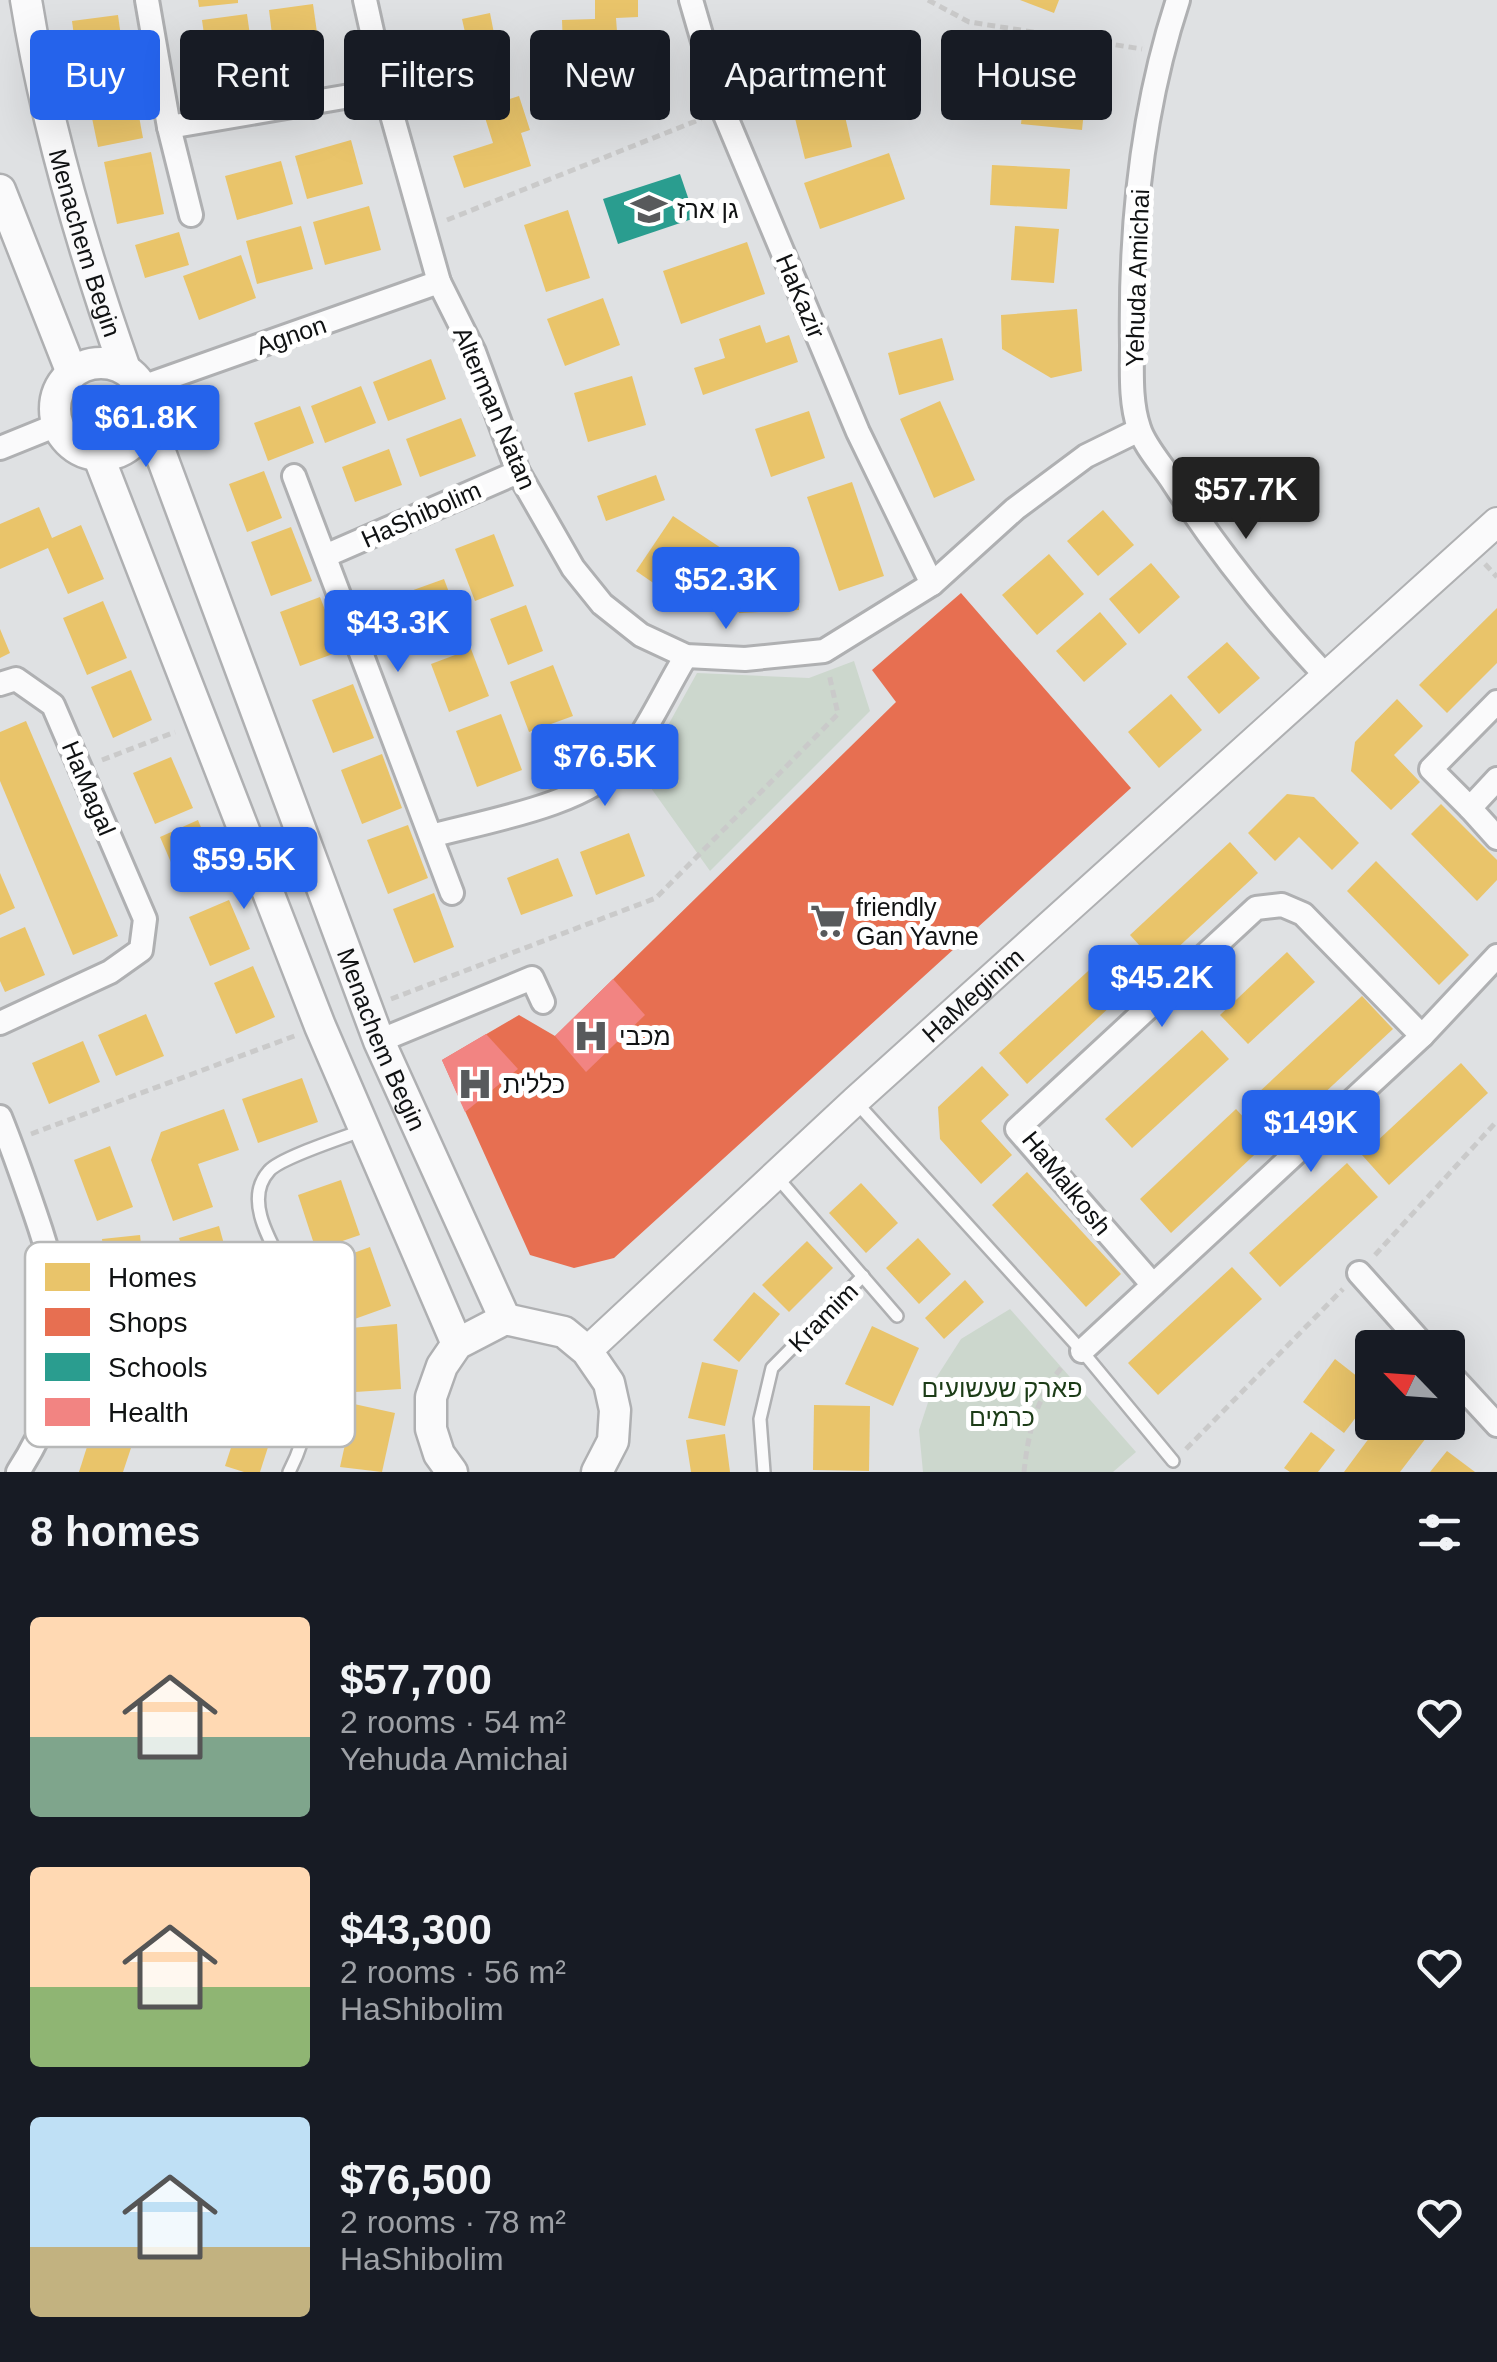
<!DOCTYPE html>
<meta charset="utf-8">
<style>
:root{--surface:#171b24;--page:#20242c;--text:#f1f3f6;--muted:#9ea1a6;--accent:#2563eb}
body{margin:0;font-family:Helvetica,"Noto Sans Hebrew",sans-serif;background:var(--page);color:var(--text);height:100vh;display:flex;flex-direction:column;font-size:38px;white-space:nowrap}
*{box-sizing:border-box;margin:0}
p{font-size:32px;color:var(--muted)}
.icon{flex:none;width:55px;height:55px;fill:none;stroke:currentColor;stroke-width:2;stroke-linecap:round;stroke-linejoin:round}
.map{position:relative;height:1472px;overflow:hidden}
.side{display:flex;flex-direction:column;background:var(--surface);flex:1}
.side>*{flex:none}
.top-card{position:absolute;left:30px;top:30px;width:1438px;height:90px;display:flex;gap:20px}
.needle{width:65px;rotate:295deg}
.tools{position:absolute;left:1355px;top:1330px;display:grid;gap:20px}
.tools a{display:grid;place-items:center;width:110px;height:110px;border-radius:10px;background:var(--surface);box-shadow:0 10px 40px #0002;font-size:50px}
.price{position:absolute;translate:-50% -85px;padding:0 22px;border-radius:10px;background:var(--accent);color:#fff;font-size:32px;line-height:65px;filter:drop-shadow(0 2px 5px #0008)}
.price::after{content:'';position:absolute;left:50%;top:60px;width:30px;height:22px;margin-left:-15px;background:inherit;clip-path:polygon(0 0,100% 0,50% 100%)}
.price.current{background:#222;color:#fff}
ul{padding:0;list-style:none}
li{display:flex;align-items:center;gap:30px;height:250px;padding:0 30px}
li span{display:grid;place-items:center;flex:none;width:280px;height:200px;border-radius:10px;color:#555}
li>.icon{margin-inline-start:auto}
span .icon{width:120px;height:120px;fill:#fffc;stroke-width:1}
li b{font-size:42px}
h2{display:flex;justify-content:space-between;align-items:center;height:120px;padding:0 30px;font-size:42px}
.tag{padding:0 35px;border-radius:10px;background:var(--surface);box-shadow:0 10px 40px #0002;font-size:35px;line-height:90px}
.tag.current{background:var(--accent);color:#fff}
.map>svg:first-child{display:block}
.green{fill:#ccd7cd}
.homes{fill:#e9c46a}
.shops{fill:#e76f51}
.schools{fill:#2a9d8f}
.health{fill:#f28482}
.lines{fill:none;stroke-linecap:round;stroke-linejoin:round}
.service-casing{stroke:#afb0b2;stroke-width:16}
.minor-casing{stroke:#afb0b2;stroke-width:28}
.tertiary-casing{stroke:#afb0b2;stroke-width:32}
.secondary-casing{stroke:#afb0b2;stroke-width:35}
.path{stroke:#cacaca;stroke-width:5;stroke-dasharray:8 5;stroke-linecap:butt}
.service{stroke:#fafafb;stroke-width:11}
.minor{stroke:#fafafb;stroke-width:22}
.tertiary{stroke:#fafafb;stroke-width:28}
.secondary{stroke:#fafafb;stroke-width:30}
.labels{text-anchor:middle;stroke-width:10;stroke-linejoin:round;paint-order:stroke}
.poi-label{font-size:25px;fill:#101213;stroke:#fff;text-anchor:start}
.street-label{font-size:25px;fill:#101213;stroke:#fff}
.park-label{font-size:25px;fill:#1c3c17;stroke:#fff}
.key{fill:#fff;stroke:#b7b8b8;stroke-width:2.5}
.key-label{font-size:28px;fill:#101213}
</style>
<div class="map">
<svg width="1497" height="1472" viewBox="0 0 1497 1472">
<rect width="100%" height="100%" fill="#dfe1e3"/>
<g class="green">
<polygon points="854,661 870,711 710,871 641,774 697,673 809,678"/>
<polygon points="1010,1309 1136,1452 1113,1472 923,1472 919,1430 936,1378 961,1339"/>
</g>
<g class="homes">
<polygon points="198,0 238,0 238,3 199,7"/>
<polygon points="595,0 638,0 638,17 616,18 618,45 563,47 562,20 595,19"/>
<polygon points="1020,0 1059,0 1054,13"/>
<polygon points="313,4 321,61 276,67 269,10"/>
<polygon points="490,13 503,79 434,93 427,59 469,50 462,19"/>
<polygon points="247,14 255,71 210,77 202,20"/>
<polygon points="118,15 125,66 79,73 72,21"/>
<polygon points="659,65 670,101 610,119 599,83"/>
<polygon points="133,84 143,138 98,147 87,94"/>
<polygon points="1025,86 1086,92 1082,130 1021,124"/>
<polygon points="839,90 852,147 805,159 791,102"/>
<polygon points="519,96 530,130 521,133 531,166 464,188 453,156 493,143 482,108"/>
<polygon points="351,140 363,184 307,199 295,156"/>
<polygon points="151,152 164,214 117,224 104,162"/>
<polygon points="889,153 905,199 820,229 804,183"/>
<polygon points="281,161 293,204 237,220 225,176"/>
<polygon points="992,165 1070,169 1067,209 990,205"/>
<polygon points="369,206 381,250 325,265 313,222"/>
<polygon points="568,210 590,278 546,292 524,225"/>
<polygon points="301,226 313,269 257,284 246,241"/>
<polygon points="1015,226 1059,229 1054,283 1011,280"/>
<polygon points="179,232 189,265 145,278 135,245"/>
<polygon points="747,242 765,294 681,324 663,271"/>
<polygon points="241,255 256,298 199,320 183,276"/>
<polygon points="603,298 620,345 565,366 547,319"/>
<polygon points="1077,309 1082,371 1051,378 1002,349 1001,315"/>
<polygon points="760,325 766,343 789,335 798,362 703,395 694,368 725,358 719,339"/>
<polygon points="942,338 954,380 899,395 888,353"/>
<polygon points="431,359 446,399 388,421 373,382"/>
<polygon points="632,376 646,425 588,442 574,393"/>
<polygon points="361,386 376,423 325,443 311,406"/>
<polygon points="940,401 975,480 934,498 900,419"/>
<polygon points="300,406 314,443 268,461 254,423"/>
<polygon points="809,411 825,458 771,477 755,429"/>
<polygon points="461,418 476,456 420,477 406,439"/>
<polygon points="389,449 402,485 355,502 342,467"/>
<polygon points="264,471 282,518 247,532 229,484"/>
<polygon points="656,475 665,500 606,521 597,496"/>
<polygon points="852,482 884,576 839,591 807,497"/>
<polygon points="39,507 52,538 81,525 104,579 68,594 48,548 0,569 0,524"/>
<polygon points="1103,510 1134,545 1098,576 1067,541"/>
<polygon points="673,516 721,548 684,604 636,571"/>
<polygon points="291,527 312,581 271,596 251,542"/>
<polygon points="494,534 514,586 475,601 455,549"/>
<polygon points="1049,554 1084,594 1037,635 1002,595"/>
<polygon points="798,559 799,610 739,613 737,561"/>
<polygon points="1151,563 1180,597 1139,634 1109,599"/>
<polygon points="444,579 463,630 424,645 405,593"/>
<polygon points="320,597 341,651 300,666 280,612"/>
<polygon points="103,601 127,658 87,675 63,618"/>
<polygon points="526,605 543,651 508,665 490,619"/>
<polygon points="1497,608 1497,663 1447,713 1419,685"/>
<polygon points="1100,612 1127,644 1084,682 1056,651"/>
<polygon points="0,629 10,653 0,658"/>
<polygon points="1227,642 1260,678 1219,714 1187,677"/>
<polygon points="471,649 489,696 449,712 431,664"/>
<polygon points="553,665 573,716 529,732 510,682"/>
<polygon points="131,670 152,720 113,738 91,687"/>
<polygon points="353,684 374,738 333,753 312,700"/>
<polygon points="1171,694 1202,730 1159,768 1128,732"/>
<polygon points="1397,699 1423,726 1394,755 1420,782 1391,810 1351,771 1355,742"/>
<polygon points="501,714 522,770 477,787 456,731"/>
<polygon points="26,721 118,936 73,955 0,781 0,732"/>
<polygon points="583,727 594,757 547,775 535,745"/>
<polygon points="382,754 402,808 362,824 341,770"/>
<polygon points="171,757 193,808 155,824 133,773"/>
<polygon points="1287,794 1314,797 1359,843 1332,870 1299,837 1275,861 1248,833"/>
<polygon points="1441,804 1497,860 1497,880 1477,901 1411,834"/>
<polygon points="198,820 219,872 182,888 160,837"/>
<polygon points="408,825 428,878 388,894 367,840"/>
<polygon points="629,833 645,876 596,895 580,852"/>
<polygon points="1230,842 1258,873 1158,966 1130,935"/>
<polygon points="558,858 573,896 521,915 507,878"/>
<polygon points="1376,861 1469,955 1439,985 1347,891"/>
<polygon points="0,873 15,908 0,915"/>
<polygon points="434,893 454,947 414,963 393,909"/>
<polygon points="229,900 250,949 210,966 189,917"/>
<polygon points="25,927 45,975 5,992 0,981 0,938"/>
<polygon points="1287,952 1315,982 1248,1044 1220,1015"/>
<polygon points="1099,961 1127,991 1027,1084 999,1053"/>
<polygon points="253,966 275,1017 236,1034 214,983"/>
<polygon points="1362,996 1393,1029 1289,1126 1258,1093"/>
<polygon points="146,1014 164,1056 116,1076 98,1035"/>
<polygon points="1202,1030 1229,1059 1132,1148 1105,1119"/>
<polygon points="83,1041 100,1082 49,1104 32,1063"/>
<polygon points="1461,1063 1488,1093 1389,1185 1362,1155"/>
<polygon points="982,1066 1009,1095 981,1121 1012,1155 981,1184 940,1139 938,1107"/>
<polygon points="302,1078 318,1122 258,1143 242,1099"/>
<polygon points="224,1109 239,1150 198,1164 213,1207 173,1221 151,1160 161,1132"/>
<polygon points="1236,1109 1267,1143 1171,1233 1140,1199"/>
<polygon points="110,1146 133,1207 97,1221 74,1160"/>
<polygon points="1347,1163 1378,1197 1280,1287 1249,1253"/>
<polygon points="1027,1172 1121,1274 1086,1307 992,1205"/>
<polygon points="341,1180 360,1235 316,1250 298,1195"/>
<polygon points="861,1183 898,1223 866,1253 829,1213"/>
<polygon points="219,1226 237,1291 197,1302 179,1238"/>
<polygon points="140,1235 147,1296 109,1300 102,1239"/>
<polygon points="918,1238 951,1274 919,1304 886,1268"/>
<polygon points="807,1241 833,1268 789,1312 762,1285"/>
<polygon points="370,1247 391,1306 349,1321 329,1262"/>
<polygon points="1232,1267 1262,1299 1158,1395 1128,1363"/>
<polygon points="965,1280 984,1302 944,1339 925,1318"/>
<polygon points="754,1292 780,1314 739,1362 713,1340"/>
<polygon points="397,1324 401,1389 355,1392 350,1328"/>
<polygon points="872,1326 919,1348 893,1406 845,1384"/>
<polygon points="1335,1359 1372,1388 1372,1396 1344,1433 1303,1402"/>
<polygon points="702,1362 738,1370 725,1426 688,1418"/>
<polygon points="180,1398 211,1406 200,1448 169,1440"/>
<polygon points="354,1404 395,1413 382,1472 340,1467"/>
<polygon points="245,1405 278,1416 260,1472 244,1472 225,1466"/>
<polygon points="814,1405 870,1406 869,1471 813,1470"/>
<polygon points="1381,1422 1414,1422 1429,1434 1400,1472 1344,1472"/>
<polygon points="92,1431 132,1445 123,1472 79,1472"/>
<polygon points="1311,1432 1335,1450 1318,1472 1290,1472 1284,1468"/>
<polygon points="725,1434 730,1472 691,1472 686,1440"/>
<polygon points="1447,1451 1475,1472 1430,1472"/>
</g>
<polygon class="shops" points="961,593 1131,788 614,1258 574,1268 530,1255 442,1060 519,1015 555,1036 896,702 872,670"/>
<polygon class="schools" points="680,174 695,218 618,244 603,199"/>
<g class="health">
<polygon points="613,979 645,1015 586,1072 555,1036"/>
<polygon points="486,1034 518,1069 465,1112 442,1060"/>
</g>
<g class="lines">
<defs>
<g id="service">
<polyline points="855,1101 1082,1351 1173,1461"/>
<polyline points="776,1176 897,1316"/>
<polyline points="240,1384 312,1390"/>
<path d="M289 1472C309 1434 316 1387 309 1344 306 1329 303 1313 299 1298 286 1262 237 1206 269 1171 280 1158 342 1138 361 1131"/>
<polyline points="764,1472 760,1419 772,1368 863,1276"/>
</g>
<g id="minor">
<polyline points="147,0 169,127 191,215"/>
<polyline points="365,0 385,90 439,282 474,352 518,472 573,568 602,604 641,635 686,656 745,659 824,651 932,584 1015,509 1086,456 1139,430"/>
<polyline points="691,0 723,110 858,432 932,584"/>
<path d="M1178 0C1142 109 1130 230 1132 345 1132 371 1130 402 1139 428 1144 445 1161 464 1171 479 1217 550 1268 614 1326 676"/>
<polyline points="169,127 385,90"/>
<polyline points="142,387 439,282"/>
<polyline points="0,448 57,425"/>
<polyline points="294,476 452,893"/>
<polyline points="325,556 518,472"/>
<polyline points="0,684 16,679 53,705 145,919 141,950 110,972 0,1023"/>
<polyline points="1497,702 1431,769 1470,808 1497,779"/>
<polyline points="1470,808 1497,838"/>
<path d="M431 836C486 821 585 805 622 762 645 735 667 687 686 656"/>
<polyline points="379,1041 532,978 543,1002"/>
<path d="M0 1117C13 1149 24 1181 35 1213 69 1312 78 1379 18 1472"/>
<polyline points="1359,1273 1426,1348"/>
<polyline points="1153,1285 1017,1129 1256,908 1282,905 1303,914 1422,1036"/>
<polyline points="1082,1351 1422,1036 1497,956"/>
<polyline points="1448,1372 1497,1425"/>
</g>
<g id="tertiary">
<path id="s1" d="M587 1351 855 1101 1497 522"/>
</g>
<g id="secondary">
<path id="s2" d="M26 0C46 125 83 250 125 369"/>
<polyline points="0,190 72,373"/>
<circle cx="101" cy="409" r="46"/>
<path id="s3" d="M147 417 379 1041 505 1319"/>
<polyline points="98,455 320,1026 457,1344"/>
<polyline points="452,1472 439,1454 431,1429 431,1397 442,1366 457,1344 505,1319 564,1332 587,1351 609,1383 615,1410 613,1441 597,1472"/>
</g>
</defs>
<use href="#service" class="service-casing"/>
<use href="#minor" class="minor-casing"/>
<use href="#tertiary" class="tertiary-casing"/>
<use href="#secondary" class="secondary-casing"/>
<g class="path">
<polyline points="928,0 969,22 1142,49"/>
<polyline points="447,220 701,119"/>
<polyline points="1485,564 1497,577"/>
<polyline points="102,760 175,732"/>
<polyline points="391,999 656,898 838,714 829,674"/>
<polyline points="31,1134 297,1035"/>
<polyline points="1375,1255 1497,1121"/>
<polyline points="1186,1449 1343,1289"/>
<path d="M1024 1472C1028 1433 1037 1394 1064 1365"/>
</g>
<use href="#service" class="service"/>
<use href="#minor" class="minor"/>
<use href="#tertiary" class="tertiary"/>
<use href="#secondary" class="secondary"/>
</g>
<defs>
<symbol id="school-bare" viewBox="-9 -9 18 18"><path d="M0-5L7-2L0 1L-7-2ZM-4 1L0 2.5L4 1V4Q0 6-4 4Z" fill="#585a5c" stroke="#fff" stroke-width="2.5" paint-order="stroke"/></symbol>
<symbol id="supermarket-bare" viewBox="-9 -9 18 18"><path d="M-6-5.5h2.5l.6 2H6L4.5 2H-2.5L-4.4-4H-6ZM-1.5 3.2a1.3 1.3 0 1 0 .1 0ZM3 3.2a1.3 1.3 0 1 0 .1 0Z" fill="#585a5c" stroke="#fff" stroke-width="2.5" paint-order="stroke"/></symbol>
<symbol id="hospital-bare" viewBox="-9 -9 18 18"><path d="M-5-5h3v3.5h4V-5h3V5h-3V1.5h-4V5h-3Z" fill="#585a5c" stroke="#fff" stroke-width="2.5" paint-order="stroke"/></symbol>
</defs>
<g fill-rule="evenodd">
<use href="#school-bare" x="624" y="184" width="50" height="50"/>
<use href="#supermarket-bare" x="803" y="896" width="50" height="50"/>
<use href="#hospital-bare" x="566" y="1011" width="50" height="50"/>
<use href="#hospital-bare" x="450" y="1059" width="50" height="50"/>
</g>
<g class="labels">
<g class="poi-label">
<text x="677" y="218">גן ארז</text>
<text x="856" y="916">friendly<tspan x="856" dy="29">Gan Yavne</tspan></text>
<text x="619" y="1045">מכבי</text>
<text x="503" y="1093">כללית</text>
</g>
<g class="street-label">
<text dy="9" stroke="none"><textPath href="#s2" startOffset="250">Menachem Begin</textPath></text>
<text transform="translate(1137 278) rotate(-88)" y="9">Yehuda Amichai</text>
<text transform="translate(801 296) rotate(67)" y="9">HaKazir</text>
<text transform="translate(291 335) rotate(-19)" y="9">Agnon</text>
<text transform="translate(495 408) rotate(67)" y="9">Alterman Natan</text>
<text transform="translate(421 514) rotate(-24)" y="9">HaShibolim</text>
<text transform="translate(89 788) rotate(67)" y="9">HaMagal</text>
<text dy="9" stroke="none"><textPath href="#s1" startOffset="525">HaMeginim</textPath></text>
<text dy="9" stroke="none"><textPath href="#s3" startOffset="665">Menachem Begin</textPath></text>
<text transform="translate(1067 1183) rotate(51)" y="9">HaMalkosh</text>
<text transform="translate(823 1317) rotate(-45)" y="9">Kramim</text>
</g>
<g class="park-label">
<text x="1002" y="1397">פארק שעשועים<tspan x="1002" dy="29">כרמים</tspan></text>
</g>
</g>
<rect x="25" y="1242" width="330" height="205" rx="15" class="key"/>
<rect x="45" y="1263" width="45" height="28" fill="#e9c46a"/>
<rect x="45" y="1308" width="45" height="28" fill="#e76f51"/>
<rect x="45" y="1353" width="45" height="28" fill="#2a9d8f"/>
<rect x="45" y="1398" width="45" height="28" fill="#f28482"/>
<g class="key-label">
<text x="108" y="1287">Homes</text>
<text x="108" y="1332">Shops</text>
<text x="108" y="1377">Schools</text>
<text x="108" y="1422">Health</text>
</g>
</svg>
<div class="tools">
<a><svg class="needle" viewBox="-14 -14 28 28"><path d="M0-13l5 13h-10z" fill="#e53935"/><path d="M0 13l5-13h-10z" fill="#9ea1a6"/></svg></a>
</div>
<b class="price" style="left:146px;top:470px">$61.8K</b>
<b class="price current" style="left:1246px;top:542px">$57.7K</b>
<b class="price" style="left:726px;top:632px">$52.3K</b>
<b class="price" style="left:398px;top:675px">$43.3K</b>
<b class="price" style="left:605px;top:809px">$76.5K</b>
<b class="price" style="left:244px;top:912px">$59.5K</b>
<b class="price" style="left:1162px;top:1030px">$45.2K</b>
<b class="price" style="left:1311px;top:1175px">$149K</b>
<div class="top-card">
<a class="tag current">Buy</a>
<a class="tag">Rent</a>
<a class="tag">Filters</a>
<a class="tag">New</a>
<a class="tag">Apartment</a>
<a class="tag">House</a>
</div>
</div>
<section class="side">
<h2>8 homes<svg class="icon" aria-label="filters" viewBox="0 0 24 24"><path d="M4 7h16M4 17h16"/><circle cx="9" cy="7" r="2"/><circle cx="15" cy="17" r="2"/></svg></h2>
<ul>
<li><span style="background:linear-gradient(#ffd9b3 60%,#7fa58c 0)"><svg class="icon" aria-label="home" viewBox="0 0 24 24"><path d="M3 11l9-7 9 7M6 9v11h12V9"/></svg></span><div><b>$57,700</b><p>2 rooms · 54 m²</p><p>Yehuda Amichai</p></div><svg class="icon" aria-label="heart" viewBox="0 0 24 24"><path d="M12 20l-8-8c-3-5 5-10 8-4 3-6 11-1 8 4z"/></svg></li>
<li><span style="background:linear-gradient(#ffd9b3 60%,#8fb573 0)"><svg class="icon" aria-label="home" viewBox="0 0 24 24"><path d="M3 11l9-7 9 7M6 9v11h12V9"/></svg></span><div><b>$43,300</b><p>2 rooms · 56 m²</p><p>HaShibolim</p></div><svg class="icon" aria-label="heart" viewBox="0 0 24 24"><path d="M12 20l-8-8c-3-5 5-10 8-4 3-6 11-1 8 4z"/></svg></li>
<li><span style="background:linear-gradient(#bfe0f5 65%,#c2b280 0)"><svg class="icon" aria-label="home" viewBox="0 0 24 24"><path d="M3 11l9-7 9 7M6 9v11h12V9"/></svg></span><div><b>$76,500</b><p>2 rooms · 78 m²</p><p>HaShibolim</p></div><svg class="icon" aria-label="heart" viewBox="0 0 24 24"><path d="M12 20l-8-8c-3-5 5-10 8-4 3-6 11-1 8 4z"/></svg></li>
</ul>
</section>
